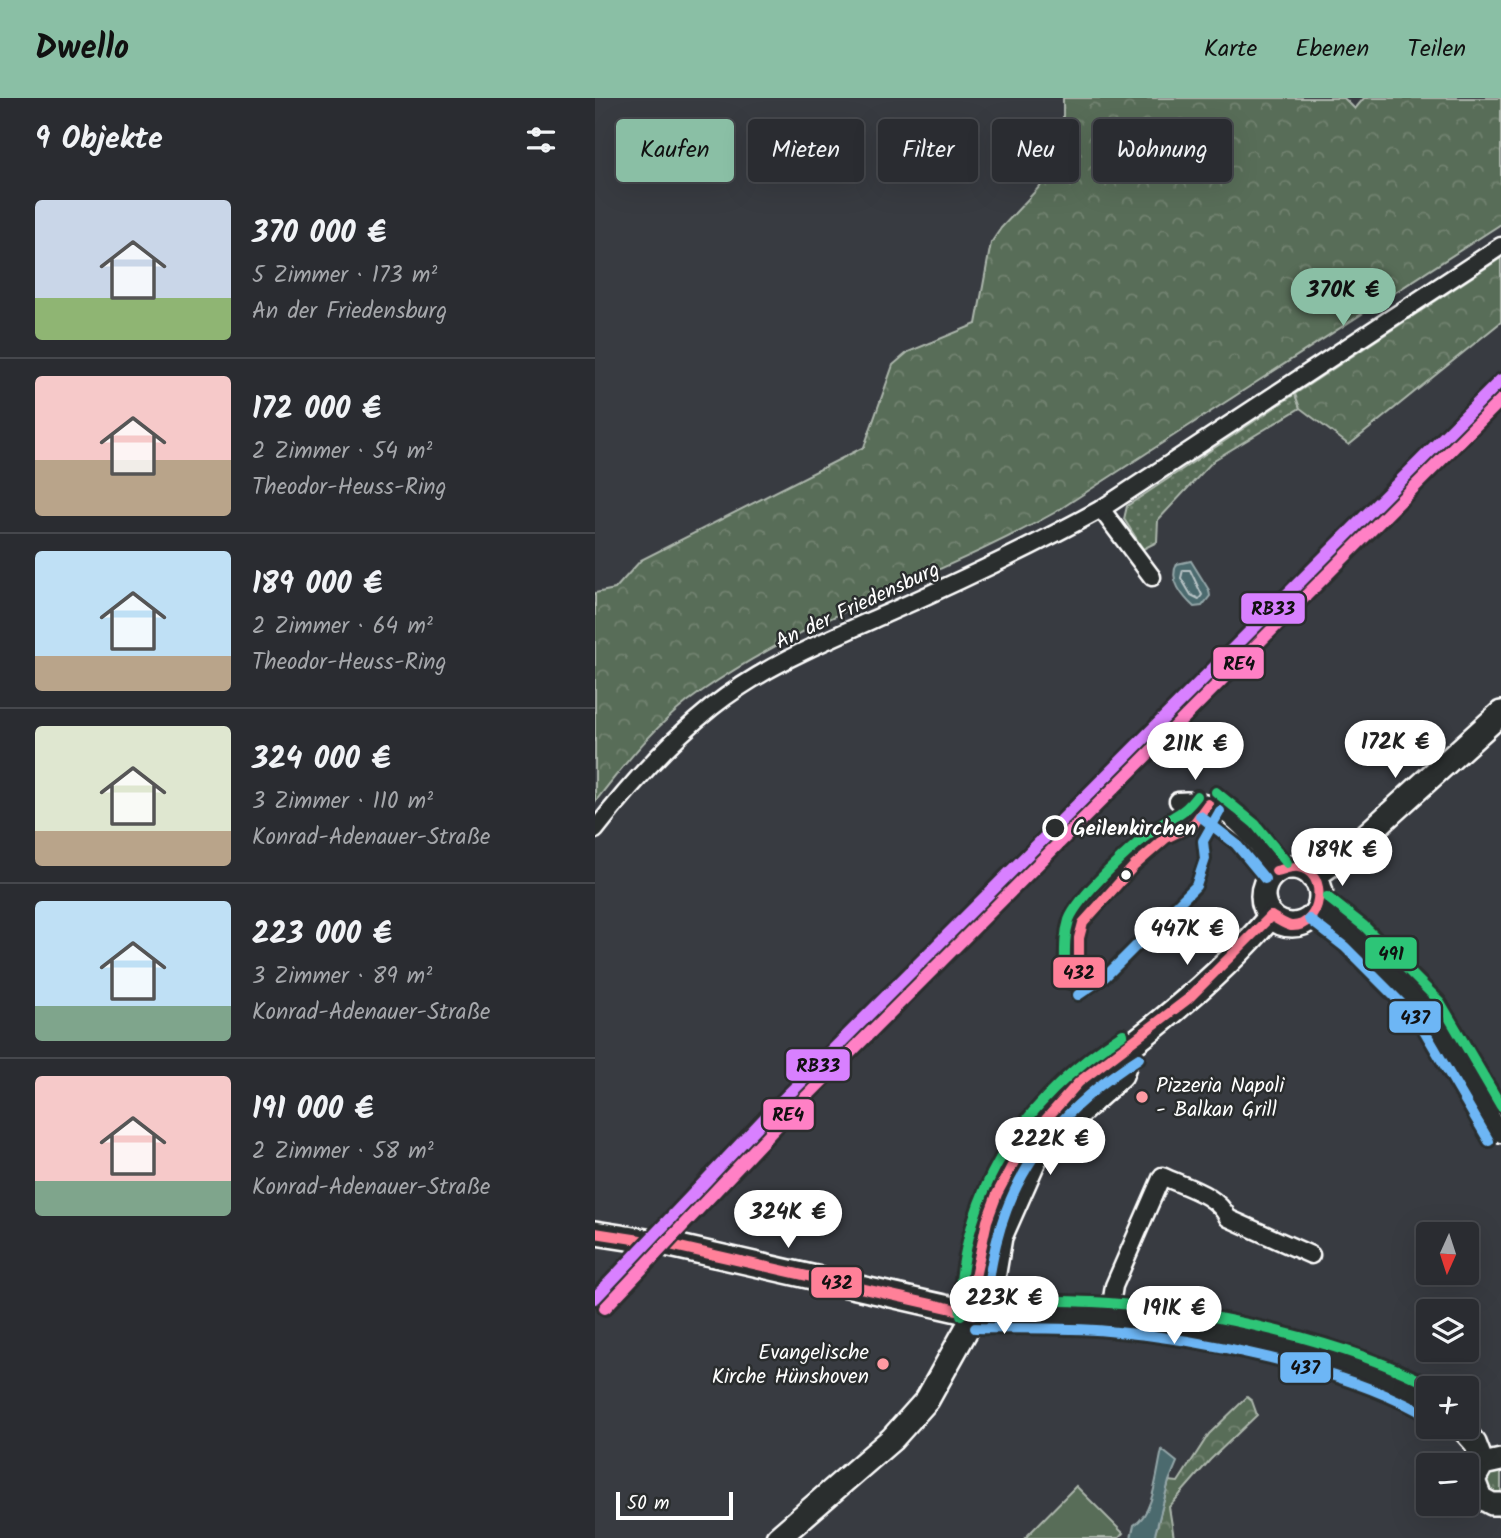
<!DOCTYPE html>
<html lang="de">
<meta charset="utf-8">
<style>
:root{--surface:#2a2c31;--page:#323439;--text:#f1f3f6;--muted:#a5a7ab;--line:#46484d;--accent:#8abfa5}
body{margin:0;font-family:Kalam,sans-serif;background:var(--page);color:var(--text);height:100vh;display:flex;flex-direction:column;font-size:26px;white-space:nowrap}
*{box-sizing:border-box;margin:0}
p{font-size:23px;color:var(--muted)}
.icon{flex:none;width:38px;height:38px;fill:none;stroke:currentColor;stroke-width:2;stroke-linecap:round;stroke-linejoin:round}
.map{position:relative;flex:1;overflow:hidden}
.drawer{display:flex;flex-direction:column;background:var(--surface);width:595px}
.drawer>*{flex:none}
.guide{position:absolute;left:21px;top:21px;width:665px;height:63px;display:flex;gap:14px}
.needle{width:46px;rotate:183deg}
.buttons{position:absolute;left:821px;top:1124px;display:grid;gap:14px}
.buttons a{display:grid;place-items:center;width:63px;height:63px;border-radius:7px;background:var(--surface);box-shadow:0 7px 28px #0002,0 0 0 2px var(--line);font-size:35px}
.scale{position:absolute;left:21px;bottom:18px;width:117px;box-sizing:border-box;padding-left:7px;border:4px solid #fff;border-top:0;font-size:19px;line-height:24px;white-space:nowrap;color:#fff;-webkit-text-stroke:5px #2a2d2e;paint-order:stroke}
.price{position:absolute;translate:-50% -60px;padding:0 16px;border-radius:24px;background:#fff;color:#222;font-size:23px;line-height:46px;filter:drop-shadow(0 2px 4px #0008)}
.price::after{content:'';position:absolute;left:50%;top:42px;width:21px;height:16px;margin-left:-10px;background:inherit;clip-path:polygon(0 0,100% 0,50% 100%)}
.price.on{background:var(--accent);color:#111}
ul{padding:0;list-style:none}
li{display:flex;align-items:center;gap:21px;height:175px;padding:0 35px}
li+li{border-top:2px solid var(--line)}
li span{display:grid;place-items:center;flex:none;width:196px;height:140px;border-radius:7px;color:#555}
li>.icon{margin-inline-start:auto}
span .icon{width:84px;height:84px;fill:#fffc;stroke-width:1}
li b{font-size:30px}
h2{display:flex;justify-content:space-between;align-items:center;height:84px;padding:0 35px;font-size:30px}
.pill{padding:0 24px;border-radius:7px;background:var(--surface);box-shadow:0 7px 28px #0002,0 0 0 2px var(--line);font-size:24px;line-height:63px}
.pill.on{background:var(--accent);color:#111}
header{display:flex;align-items:center;gap:42px;box-sizing:border-box;height:98px;padding:0 35px;background:var(--accent);color:#111}
header strong{font-size:33px}
nav{display:flex;gap:38px;margin-inline-start:auto;font-size:24px}
main{display:flex;flex:1;min-height:0}
.map>svg:first-child{display:block}
.grass{fill:url(#grass-dots);stroke:#acb6ac;stroke-width:2}
.forest{fill:url(#forest-crowns);stroke:#acb6ac;stroke-width:2}
.pitch{fill:#596d58;stroke:#acb6ac;stroke-width:2}
.water{fill:#4c6a6e;stroke:#94a6a8;stroke-width:2}
.lines{fill:none;stroke-linecap:round;stroke-linejoin:round}
.shore{stroke:#b7c3c5;stroke-width:2}
.minor-casing{stroke:#fff;stroke-width:21}
.tertiary-casing{stroke:#fff;stroke-width:26}
.secondary-casing{stroke:#fff;stroke-width:28}
.minor{stroke:#2a2d2e;stroke-width:16}
.tertiary{stroke:#2a2d2e;stroke-width:21}
.secondary{stroke:#2a2d2e;stroke-width:23}
.bus-1-casing{stroke:#2a2d2e;stroke-width:16}
.bus-2-casing{stroke:#2a2d2e;stroke-width:16}
.bus-3-casing{stroke:#2a2d2e;stroke-width:16}
.bus-1{stroke:#ff8098;stroke-width:10}
.bus-2{stroke:#6db6f5;stroke-width:10}
.bus-3{stroke:#2dc577;stroke-width:10}
.rail-1-casing{stroke:#2a2d2e;stroke-width:18}
.rail-2-casing{stroke:#2a2d2e;stroke-width:18}
.rail-1{stroke:#d880ff;stroke-width:12}
.rail-2{stroke:#ff80c5;stroke-width:12}
.stop-dot{fill:#2a2d2e;stroke:#fff;stroke-width:3.5}
.bus-dot{fill:#fff;stroke:#2a2d2e;stroke-width:2.5}
.poi-dot{fill:#ff9aa2;stroke:#2a2d2e;stroke-width:2.5}
.labels{text-anchor:middle;stroke-width:5;stroke-linejoin:round;paint-order:stroke}
.street-label{font-size:21px;fill:#fff;stroke:#2a2d2e}
.stop-label{font-size:21px;font-weight:bold;fill:#fff;stroke:#2a2d2e;text-anchor:start}
.poi-label{font-size:21px;fill:#fff;stroke:#2a2d2e;text-anchor:start}
.line-badge{stroke:#2a2d2e;stroke-width:2.5}
.pale-badge-label{font-size:19px;text-anchor:middle;font-weight:bold;fill:#111}
</style>
<header>
<strong>Dwello</strong>
<nav><a>Karte</a><a>Ebenen</a><a>Teilen</a></nav>
</header>
<main>
<section class="drawer">
<h2>9 Objekte<svg class="icon" aria-label="filters" viewBox="0 0 24 24"><path d="M4 7h16M4 17h16"/><circle cx="9" cy="7" r="2"/><circle cx="15" cy="17" r="2"/></svg></h2>
<ul>
<li><span style="background:linear-gradient(#c9d6e8 70%,#8fb573 0)"><svg class="icon" aria-label="home" viewBox="0 0 24 24"><path d="M3 11l9-7 9 7M6 9v11h12V9"/></svg></span><div><b>370 000 €</b><p>5 Zimmer · 173 m²</p><p>An der Friedensburg</p></div></li>
<li><span style="background:linear-gradient(#f6c9c9 60%,#b9a48a 0)"><svg class="icon" aria-label="home" viewBox="0 0 24 24"><path d="M3 11l9-7 9 7M6 9v11h12V9"/></svg></span><div><b>172 000 €</b><p>2 Zimmer · 54 m²</p><p>Theodor-Heuss-Ring</p></div></li>
<li><span style="background:linear-gradient(#bfe0f5 75%,#b9a48a 0)"><svg class="icon" aria-label="home" viewBox="0 0 24 24"><path d="M3 11l9-7 9 7M6 9v11h12V9"/></svg></span><div><b>189 000 €</b><p>2 Zimmer · 64 m²</p><p>Theodor-Heuss-Ring</p></div></li>
<li><span style="background:linear-gradient(#dfe7d0 75%,#b9a48a 0)"><svg class="icon" aria-label="home" viewBox="0 0 24 24"><path d="M3 11l9-7 9 7M6 9v11h12V9"/></svg></span><div><b>324 000 €</b><p>3 Zimmer · 110 m²</p><p>Konrad-Adenauer-Straße</p></div></li>
<li><span style="background:linear-gradient(#bfe0f5 75%,#7fa58c 0)"><svg class="icon" aria-label="home" viewBox="0 0 24 24"><path d="M3 11l9-7 9 7M6 9v11h12V9"/></svg></span><div><b>223 000 €</b><p>3 Zimmer · 89 m²</p><p>Konrad-Adenauer-Straße</p></div></li>
<li><span style="background:linear-gradient(#f6c9c9 75%,#7fa58c 0)"><svg class="icon" aria-label="home" viewBox="0 0 24 24"><path d="M3 11l9-7 9 7M6 9v11h12V9"/></svg></span><div><b>191 000 €</b><p>2 Zimmer · 58 m²</p><p>Konrad-Adenauer-Straße</p></div></li>
</ul>
</section>
<div class="map">
<svg width="906" height="1440" viewBox="0 0 906 1440">
<defs>
<pattern id="grass-dots" width="8" height="8" patternUnits="userSpaceOnUse" patternTransform="scale(1.75)"><rect width="8" height="8" fill="#596d58"/><path d="M2 2h.1M6 6h.1" fill="none" stroke="#728371" stroke-width="1.8" stroke-linecap="round"/></pattern>
<pattern id="forest-crowns" width="20" height="18" patternUnits="userSpaceOnUse" patternTransform="scale(1.75)"><rect width="20" height="18" fill="#596d58"/><path d="M2 6a3 3 0 1 1 6 0M12 15a3 3 0 1 1 6 0" fill="none" stroke="#728371"/></pattern>
</defs>
<rect width="100%" height="100%" fill="#383b41"/>
<filter id="ink" filterUnits="userSpaceOnUse"><feTurbulence type="fractalNoise" baseFrequency=".0143" numOctaves="2"/><feDisplacementMap in="SourceGraphic" scale="14" xChannelSelector="R" yChannelSelector="G"/><feConvolveMatrix kernelMatrix="1 2 1 2 8 2 1 2 1" color-interpolation-filters="sRGB"/></filter>
<g filter="url(#ink)">
<g class="grass">
<polygon points="700,296 705,310 619,362 563,422 562,444 548,451 529,421 532,408"/>
<polygon points="906,1370 906,1396 893,1393 889,1378"/>
</g>
<g class="forest">
<path d="M468 0H749L760 11 769 0H906V126L459 415C344 479 216 517 107 593 64 622 31 664 0 704V495L20 491 46 462 269 349 298 267 313 254 381 226 396 145 406 130 461 71 468 51Z"/>
<polygon points="906,160 906,224 754,347 705,310 700,296"/>
<polygon points="652,1299 657,1303 662,1317 615,1362 574,1409 579,1440 559,1440 574,1383 583,1384 614,1336"/>
</g>
<polygon class="pitch" points="481,1388 528,1435 524,1440 430,1440"/>
<g class="water">
<path d="M596 463 614 492 615 498 607 508 599 509C588 499 573 481 582 466Z"/>
<path d="M567 1352 582 1364 574 1383 559 1440H536L539 1427C559 1416 562 1372 567 1352Z"/>
</g>
<g class="lines">
<polygon class="shore" points="588,472 595,472 607,497 604,501 596,497 586,480"/>
<defs>
<g id="minor">
<polyline points="506,411 557,479"/>
<path d="M583 703C627 697 659 740 681 773"/>
<path d="M0 732C35 687 72 645 117 609 170 567 234 541 295 514 367 482 437 449 506 411L906 148"/>
<polyline points="723,810 759,838 834,913 906,1036"/>
<path d="M514 1219 519 1188 567 1078C590 1089 622 1096 633 1120L716 1157"/>
</g>
<g id="tertiary">
<polyline points="380,1216 514,1219 605,1232 682,1249 794,1281 833,1302"/>
<polyline points="865,1328 880,1345 888,1366"/>
<polyline points="906,1362 888,1366 879,1382 886,1400 897,1406 906,1406"/>
</g>
<g id="secondary">
<circle cx="697" cy="798" r="29"/>
<polyline points="718,779 753,754 906,615"/>
<polyline points="0,1135 71,1146 380,1216"/>
<path d="M380 1216C376 1194 381 1175 385 1153 400 1071 444 1016 507 965 517 957 529 953 539 945 585 909 639 863 676 818"/>
<polyline points="183,1440 297,1341 332,1302 380,1216 395,1198 405,1139 440,1060 466,1031 526,977 536,948"/>
</g>
</defs>
<use href="#minor" class="minor-casing"/>
<use href="#tertiary" class="tertiary-casing"/>
<use href="#secondary" class="secondary-casing"/>
<use href="#minor" class="minor"/>
<use href="#tertiary" class="tertiary"/>
<use href="#secondary" class="secondary"/>
<defs>
<g id="bus-1">
<path d="M676 818C682 821 690 827 696 828 727 830 735 773 703 769 697 768 687 772 681 773"/>
<polyline points="475,885 484,877 484,840 488,825 539,768 571,740 598,727 613,706"/>
<polyline points="0,1135 71,1146 380,1216"/>
<polyline points="380,1216 379,1184 392,1123 402,1096 428,1047 484,984 593,901 676,818"/>
</g>
<g id="bus-2">
<polyline points="605,718 641,746 670,781"/>
<polyline points="714,821 750,849 823,922 894,1043"/>
<polyline points="483,897 511,878 601,788 610,761 608,743 625,713"/>
<path d="M394 1215C391 1191 396 1168 401 1146 421 1063 473 1005 544 960"/>
<path d="M380 1230C424 1231 469 1229 513 1233 609 1241 742 1269 826 1314"/>
</g>
<g id="bus-3">
<polyline points="621,694 660,726 692,765"/>
<polyline points="732,799 769,828 845,904 906,1008"/>
<path d="M466 875 470 871C470 854 469 838 474 822 483 798 539 747 560 731 579 716 586 719 602 698"/>
<path d="M380 1202C425 1203 470 1202 514 1205 611 1212 755 1244 840 1290"/>
<path d="M366 1217C363 1191 368 1164 374 1138 396 1049 453 985 528 936"/>
</g>
</defs>
<use href="#bus-1" class="bus-1-casing"/>
<use href="#bus-2" class="bus-2-casing"/>
<use href="#bus-3" class="bus-3-casing"/>
<use href="#bus-1" class="bus-1"/>
<use href="#bus-2" class="bus-2"/>
<use href="#bus-3" class="bus-3"/>
<defs>
<polyline id="rail-1" points="0,1200 173,1017 906,282"/>
<polyline id="rail-2" points="10,1210 183,1027 906,302"/>
</defs>
<use href="#rail-1" class="rail-1-casing"/>
<use href="#rail-2" class="rail-2-casing"/>
<use href="#rail-1" class="rail-1"/>
<use href="#rail-2" class="rail-2"/>
</g>
</g>
<circle class="stop-dot" cx="460" cy="730" r="11"/>
<circle class="bus-dot" cx="531" cy="777" r="6"/>
<g class="poi-dot">
<circle cx="547" cy="999" r="7"/>
<circle cx="288" cy="1266" r="7"/>
</g>
<g class="labels">
<g class="street-label">
<text transform="translate(262 507) rotate(-25)" y="7">An der Friedensburg</text>
</g>
<g class="stop-label">
<text x="478" y="737">Geilenkirchen</text>
</g>
<g class="poi-label">
<text x="561" y="994">Pizzeria Napoli<tspan x="561" dy="24">- Balkan Grill</tspan></text>
<text x="274" y="1261" text-anchor="end">Evangelische<tspan x="274" dy="24">Kirche Hünshoven</tspan></text>
</g>
</g>
<g class="line-badge">
<rect x="645" y="494" width="66" height="33" rx="7" fill="#d880ff"/>
<rect x="617" y="548" width="53" height="34" rx="7" fill="#ff80c5"/>
<rect x="769" y="838" width="54" height="34" rx="7" fill="#2dc577"/>
<rect x="457" y="858" width="54" height="33" rx="7" fill="#ff8098"/>
<rect x="793" y="902" width="54" height="34" rx="7" fill="#6db6f5"/>
<rect x="190" y="950" width="66" height="34" rx="7" fill="#d880ff"/>
<rect x="167" y="1000" width="53" height="33" rx="7" fill="#ff80c5"/>
<rect x="215" y="1168" width="53" height="33" rx="7" fill="#ff8098"/>
<rect x="684" y="1253" width="53" height="33" rx="7" fill="#6db6f5"/>
</g>
<g class="pale-badge-label">
<text x="678" y="517">RB33</text>
<text x="644" y="572">RE4</text>
<text x="796" y="862">491</text>
<text x="484" y="881">432</text>
<text x="820" y="926">437</text>
<text x="223" y="974">RB33</text>
<text x="193" y="1023">RE4</text>
<text x="242" y="1191">432</text>
<text x="710" y="1276">437</text>
</g>
</svg>
<div class="buttons">
<a><svg class="needle" viewBox="-14 -14 28 28"><path d="M0-13l5 13h-10z" fill="#e53935"/><path d="M0 13l5-13h-10z" fill="#a5a7ab"/></svg></a>
<a><svg class="icon" aria-label="layers" viewBox="0 0 24 24"><path d="M12 4l9 5-9 5-9-5zM3 14l9 5 9-5"/></svg></a>
<a>+</a>
<a>−</a>
</div>
<div class="scale">50 m</div>
<b class="price on" style="left:748px;top:230px">370K €</b>
<b class="price" style="left:800px;top:682px">172K €</b>
<b class="price" style="left:600px;top:684px">211K €</b>
<b class="price" style="left:747px;top:790px">189K €</b>
<b class="price" style="left:592px;top:869px">447K €</b>
<b class="price" style="left:455px;top:1079px">222K €</b>
<b class="price" style="left:193px;top:1152px">324K €</b>
<b class="price" style="left:409px;top:1238px">223K €</b>
<b class="price" style="left:579px;top:1248px">191K €</b>
<div class="guide">
<a class="pill on">Kaufen</a>
<a class="pill">Mieten</a>
<a class="pill">Filter</a>
<a class="pill">Neu</a>
<a class="pill">Wohnung</a>
</div>
</div>
</main>
